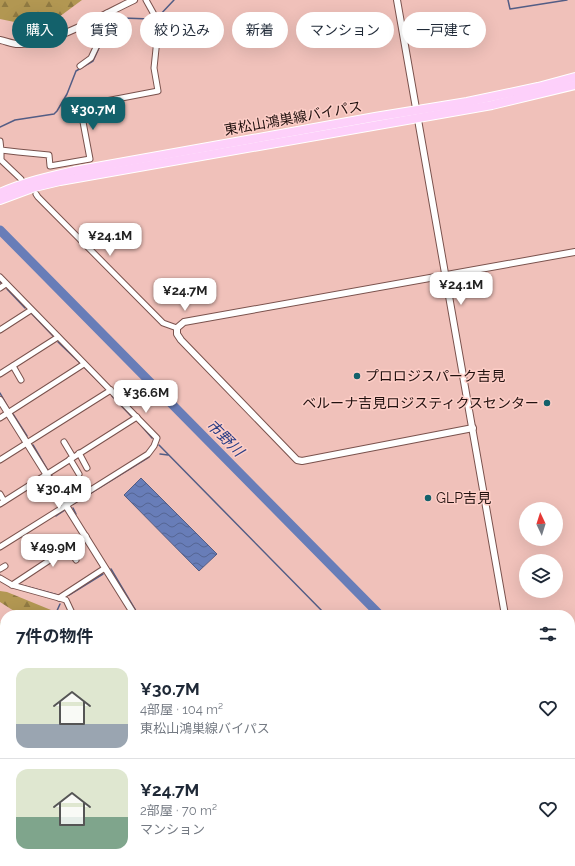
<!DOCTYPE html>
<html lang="ja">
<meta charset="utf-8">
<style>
:root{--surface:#fff;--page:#f2f2f3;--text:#1f2937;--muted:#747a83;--line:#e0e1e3;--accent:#13616b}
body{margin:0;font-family:Raleway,"Noto Sans JP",sans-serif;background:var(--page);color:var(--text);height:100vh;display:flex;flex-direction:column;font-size:15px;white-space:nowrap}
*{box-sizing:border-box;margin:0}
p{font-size:13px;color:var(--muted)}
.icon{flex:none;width:22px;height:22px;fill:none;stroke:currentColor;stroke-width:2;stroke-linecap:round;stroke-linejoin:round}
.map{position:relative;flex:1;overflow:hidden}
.panel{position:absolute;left:0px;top:610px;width:575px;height:256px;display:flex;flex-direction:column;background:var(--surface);border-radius:16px 16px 0 0;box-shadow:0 4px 16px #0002}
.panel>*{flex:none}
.guide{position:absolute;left:12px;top:12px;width:551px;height:36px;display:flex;gap:8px}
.needle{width:26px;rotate:356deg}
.fabs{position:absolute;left:519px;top:502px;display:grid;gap:8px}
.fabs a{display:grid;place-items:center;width:44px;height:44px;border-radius:50%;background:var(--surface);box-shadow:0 4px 16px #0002;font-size:20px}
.price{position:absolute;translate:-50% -34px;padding:0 9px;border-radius:8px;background:#fff;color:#222;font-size:13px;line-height:26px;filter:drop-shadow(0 1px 2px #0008)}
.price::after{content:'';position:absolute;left:50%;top:24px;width:12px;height:9px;margin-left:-6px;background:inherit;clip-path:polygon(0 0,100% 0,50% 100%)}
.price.on{background:var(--accent);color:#fff}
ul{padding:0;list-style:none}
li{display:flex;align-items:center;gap:12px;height:100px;padding:0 16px}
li+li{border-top:1px solid var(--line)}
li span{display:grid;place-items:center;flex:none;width:112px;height:80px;border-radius:12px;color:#555}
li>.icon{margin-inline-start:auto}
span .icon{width:48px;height:48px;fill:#fffc;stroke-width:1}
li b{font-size:17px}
h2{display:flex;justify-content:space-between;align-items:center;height:48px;padding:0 16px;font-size:17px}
.pill{padding:0 14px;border-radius:18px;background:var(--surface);box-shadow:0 4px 16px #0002;font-size:14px;line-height:36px}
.pill.on{background:var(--accent);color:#fff}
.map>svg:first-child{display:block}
.forest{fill:url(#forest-firs)}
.cemetery{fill:url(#cemetery-stones)}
.water{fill:url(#water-waves);stroke:#535d85}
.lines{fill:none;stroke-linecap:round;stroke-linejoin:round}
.stream{stroke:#535d85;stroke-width:1.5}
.river{stroke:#687db8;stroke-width:9}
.minor-casing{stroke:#7a524d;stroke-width:7}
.tertiary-casing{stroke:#7a524d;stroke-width:8}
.primary-casing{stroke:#fff;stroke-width:10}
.minor{stroke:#fff;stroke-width:5}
.tertiary{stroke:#fff;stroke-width:6}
.primary{stroke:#fdd0fa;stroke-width:8}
.poi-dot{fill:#13616b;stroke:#fdcec7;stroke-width:1.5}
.labels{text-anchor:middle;stroke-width:3;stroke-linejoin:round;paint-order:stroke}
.street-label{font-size:14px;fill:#21110f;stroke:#fdcec7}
.poi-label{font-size:14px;fill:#21110f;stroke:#fdcec7;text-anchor:start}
.water-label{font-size:15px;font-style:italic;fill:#283c84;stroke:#fdcec7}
</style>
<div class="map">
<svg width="575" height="866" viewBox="0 0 575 866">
<defs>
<pattern id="forest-firs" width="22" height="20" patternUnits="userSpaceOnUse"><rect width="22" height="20" fill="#b29752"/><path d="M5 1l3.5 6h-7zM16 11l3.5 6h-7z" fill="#907a42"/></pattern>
<pattern id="cemetery-stones" width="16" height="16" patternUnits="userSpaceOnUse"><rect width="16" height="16" fill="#bbaa82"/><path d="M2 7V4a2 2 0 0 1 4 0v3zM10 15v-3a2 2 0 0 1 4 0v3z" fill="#a0916f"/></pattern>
<pattern id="water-waves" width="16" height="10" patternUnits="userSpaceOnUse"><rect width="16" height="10" fill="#687db8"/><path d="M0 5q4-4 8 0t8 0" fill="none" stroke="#556594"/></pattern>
</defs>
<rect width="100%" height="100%" fill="#f0c1ba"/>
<g class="forest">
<polygon points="0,0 82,0 59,17 24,24 0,19"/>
<polygon points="0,591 7,592 51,610 48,615 14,615 14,611 0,602"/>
<polygon points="381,861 520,861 527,866 385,866"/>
</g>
<polygon class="cemetery" points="0,622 5,624 5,645 0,643"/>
<polygon class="water" points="141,478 217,554 199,571 124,495"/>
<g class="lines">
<g class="stream">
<polyline points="508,0 510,9 567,0"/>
<polyline points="0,127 15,120 54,114 57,111 67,94 76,71 93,61 111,22 123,18 150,19 158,17 174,0"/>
<polyline points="0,282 1,283"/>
<polyline points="7,289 25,308"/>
<polyline points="32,314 53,336"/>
<polyline points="58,342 79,362"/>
<polyline points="85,368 105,388"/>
<polyline points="0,393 8,407"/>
<polyline points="112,396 131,416"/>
<polyline points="13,414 27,436"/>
<polyline points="139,423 152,438"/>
<polyline points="33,445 47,469"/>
<polyline points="159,445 326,615"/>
<polyline points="160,454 168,455"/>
<polyline points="52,476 67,499"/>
<polyline points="73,504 149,457"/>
<polyline points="73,508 76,514"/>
<polyline points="56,516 65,510"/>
<polyline points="111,569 136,611 140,613 152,615"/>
<polyline points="21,585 58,595"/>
<polyline points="69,595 103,574"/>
<polyline points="57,615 56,613 60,604"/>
<polyline points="570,807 575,802"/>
</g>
<g class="river">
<polyline points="0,230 380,615"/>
<polyline points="570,809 575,814"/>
</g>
<defs>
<g id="minor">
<polyline points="80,66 91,58 108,22 107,13"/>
<polyline points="0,141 1,150 18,152 49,155 50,166 90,159 80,106 158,91 154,68 159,20 156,18 146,0"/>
<polyline points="1,150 1,160 21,179"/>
<polyline points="36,194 38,197 163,323 177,328"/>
<polyline points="0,277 157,438 154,446 148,454 0,547"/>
<polyline points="0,288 6,284"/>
<polyline points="0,330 31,310"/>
<polyline points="13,366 21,380"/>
<polyline points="0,374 58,337"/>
<polyline points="0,418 84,364"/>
<polyline points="64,442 73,457"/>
<polyline points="79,453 87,468"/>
<polyline points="70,459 79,474"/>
<polyline points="0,460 111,390"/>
<polyline points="0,494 4,501"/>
<polyline points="0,504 137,417"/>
<polyline points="68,547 76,560"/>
<polyline points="0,569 5,566"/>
<polyline points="0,578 12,585 66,600 73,615"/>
<polyline points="12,585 86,536"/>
<polyline points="59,598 105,568"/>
<polyline points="127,615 132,611 134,615"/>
<polyline points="0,735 5,737"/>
<polyline points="0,807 5,809"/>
<polyline points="0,839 5,836"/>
<polyline points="227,861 241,865 266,864 289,866"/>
<polyline points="308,861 309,866"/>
<polyline points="58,866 58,861"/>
</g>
<g id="tertiary">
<polyline points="397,0 505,615"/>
<path d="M0 40C6 41 12 44 18 44 51 46 104 14 134 0"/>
<polyline points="0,400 132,611"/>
<polyline points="473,428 302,461 297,460 181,340 177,334 177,328 184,322 575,252"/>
<polyline points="570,664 575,659"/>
<polyline points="111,866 111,861"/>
</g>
<g id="primary">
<path d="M0 193C24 182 49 177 74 171L375 117 467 102 538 87 575 77"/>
<polyline points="0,200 35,187 60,181 492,105 575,85"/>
<polyline points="0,852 5,860"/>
</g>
</defs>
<use href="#minor" class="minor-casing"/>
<use href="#tertiary" class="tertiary-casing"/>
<use href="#primary" class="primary-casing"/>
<use href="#minor" class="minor"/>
<use href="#tertiary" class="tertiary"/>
<use href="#primary" class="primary"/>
</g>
<g class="poi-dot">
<circle cx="357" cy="376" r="4"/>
<circle cx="547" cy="403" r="4"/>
<circle cx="428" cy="498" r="4"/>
</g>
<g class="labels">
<g class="street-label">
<text transform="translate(293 118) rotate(-10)" y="5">東松山鴻巣線バイパス</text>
</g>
<g class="poi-label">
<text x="365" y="381">プロロジスパーク吉見</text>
<text x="539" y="408" text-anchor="end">ベルーナ吉見ロジスティクスセンター</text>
<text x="436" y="503">GLP吉見</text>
</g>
<g class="water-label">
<text transform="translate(225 438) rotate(45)" y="5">市野川</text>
</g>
</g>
</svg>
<div class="fabs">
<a><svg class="needle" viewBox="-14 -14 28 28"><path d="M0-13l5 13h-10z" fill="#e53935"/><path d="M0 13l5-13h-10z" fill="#747a83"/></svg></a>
<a><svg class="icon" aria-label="layers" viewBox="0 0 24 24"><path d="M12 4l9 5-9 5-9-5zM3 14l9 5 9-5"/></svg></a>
</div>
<b class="price on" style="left:93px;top:131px">¥30.7M</b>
<b class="price" style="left:110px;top:257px">¥24.1M</b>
<b class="price" style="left:461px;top:306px">¥24.1M</b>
<b class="price" style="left:185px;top:312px">¥24.7M</b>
<b class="price" style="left:146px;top:414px">¥36.6M</b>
<b class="price" style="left:59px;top:510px">¥30.4M</b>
<b class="price" style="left:53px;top:568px">¥49.9M</b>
<div class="guide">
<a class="pill on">購入</a>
<a class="pill">賃貸</a>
<a class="pill">絞り込み</a>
<a class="pill">新着</a>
<a class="pill">マンション</a>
<a class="pill">一戸建て</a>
</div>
<section class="panel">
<h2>7件の物件<svg class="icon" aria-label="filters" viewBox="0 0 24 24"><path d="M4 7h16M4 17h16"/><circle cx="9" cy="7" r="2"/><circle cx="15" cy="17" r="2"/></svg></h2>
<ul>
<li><span style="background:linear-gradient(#dfe7d0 70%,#9aa5b1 0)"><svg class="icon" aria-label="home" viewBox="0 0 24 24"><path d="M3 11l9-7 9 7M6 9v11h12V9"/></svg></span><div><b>¥30.7M</b><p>4部屋 · 104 m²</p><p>東松山鴻巣線バイパス</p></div><svg class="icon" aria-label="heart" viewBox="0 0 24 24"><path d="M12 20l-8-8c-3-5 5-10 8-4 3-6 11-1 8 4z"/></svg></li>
<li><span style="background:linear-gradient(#dfe7d0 60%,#7fa58c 0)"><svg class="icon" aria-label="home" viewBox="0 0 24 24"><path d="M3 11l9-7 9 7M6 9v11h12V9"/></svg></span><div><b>¥24.7M</b><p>2部屋 · 70 m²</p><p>マンション</p></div><svg class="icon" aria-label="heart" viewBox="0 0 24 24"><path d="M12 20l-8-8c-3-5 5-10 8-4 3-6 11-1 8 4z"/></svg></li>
</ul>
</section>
</div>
